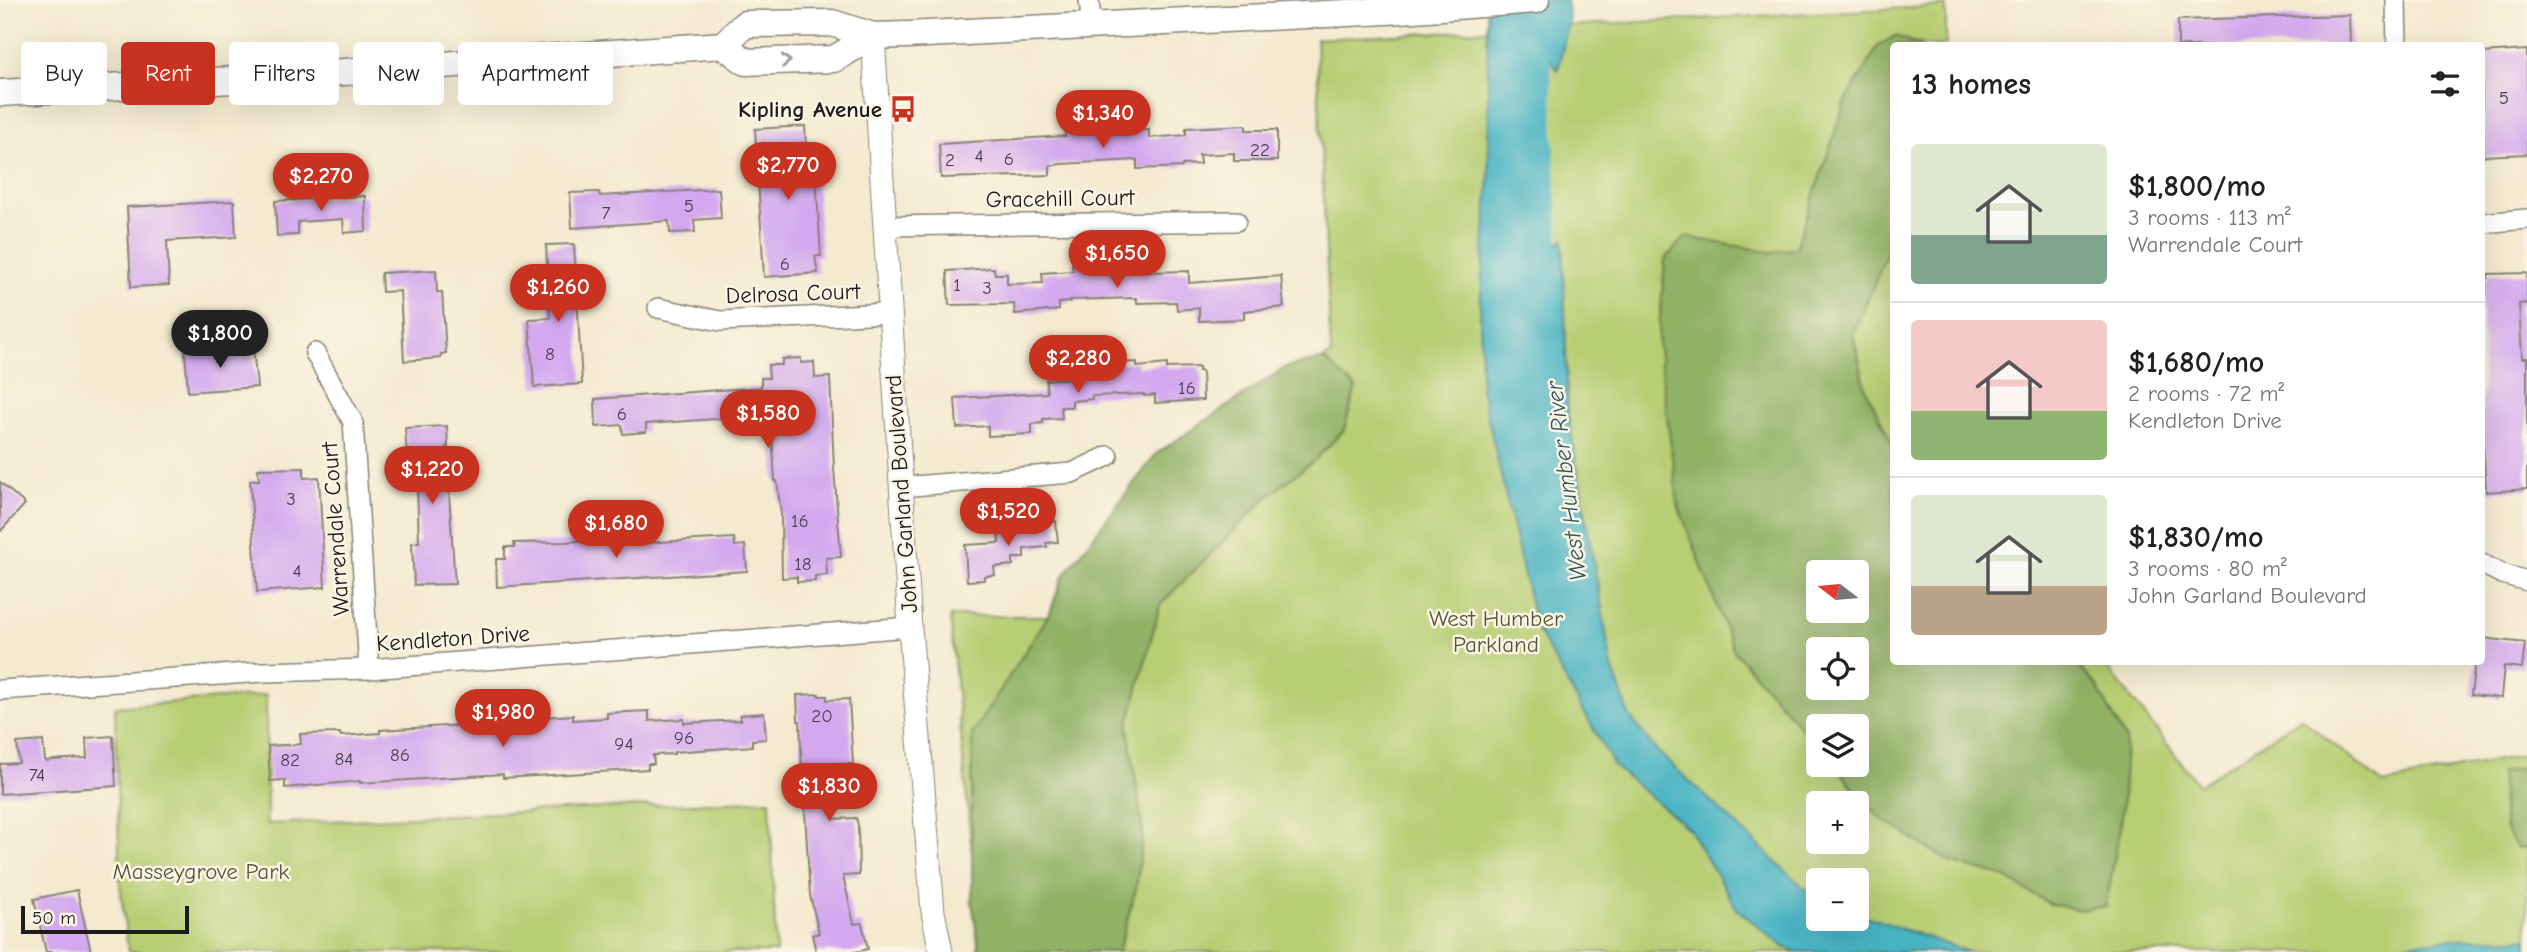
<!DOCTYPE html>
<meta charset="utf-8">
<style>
:root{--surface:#fff;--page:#f6f6f6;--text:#222;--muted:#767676;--line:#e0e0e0;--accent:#c8321e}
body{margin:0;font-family:"Comic Neue",sans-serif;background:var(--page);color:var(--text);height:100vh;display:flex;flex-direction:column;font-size:26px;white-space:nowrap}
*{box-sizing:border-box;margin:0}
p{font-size:23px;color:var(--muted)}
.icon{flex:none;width:38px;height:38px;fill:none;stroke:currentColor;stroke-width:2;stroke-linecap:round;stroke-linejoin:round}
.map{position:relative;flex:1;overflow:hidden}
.panel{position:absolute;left:1890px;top:42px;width:595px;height:623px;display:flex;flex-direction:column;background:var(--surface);border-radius:7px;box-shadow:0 7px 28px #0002}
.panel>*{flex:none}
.banner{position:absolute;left:21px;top:42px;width:665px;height:63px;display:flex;gap:14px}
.needle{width:46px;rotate:286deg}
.fabs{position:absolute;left:1806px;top:560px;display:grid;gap:14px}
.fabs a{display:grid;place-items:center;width:63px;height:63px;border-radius:7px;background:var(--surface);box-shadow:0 7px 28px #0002;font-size:35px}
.scale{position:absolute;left:21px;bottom:18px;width:168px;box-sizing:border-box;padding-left:7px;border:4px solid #1c1c1c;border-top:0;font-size:19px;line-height:24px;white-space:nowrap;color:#1c1c1c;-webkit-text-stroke:5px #fcf5e5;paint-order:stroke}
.price{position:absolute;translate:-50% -60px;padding:0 16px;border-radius:24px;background:var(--accent);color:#fff;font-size:23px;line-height:46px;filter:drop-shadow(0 2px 4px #0008)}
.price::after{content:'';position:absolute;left:50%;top:42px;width:21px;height:16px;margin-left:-10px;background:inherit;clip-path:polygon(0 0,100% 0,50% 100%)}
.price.active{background:#222;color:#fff}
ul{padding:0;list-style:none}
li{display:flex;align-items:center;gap:21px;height:175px;padding:0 21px}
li+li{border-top:2px solid var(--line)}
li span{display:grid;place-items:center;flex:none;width:196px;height:140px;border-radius:7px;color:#555}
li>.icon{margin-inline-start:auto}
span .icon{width:84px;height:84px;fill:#fffc;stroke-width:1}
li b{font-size:30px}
h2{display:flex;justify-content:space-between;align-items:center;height:84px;padding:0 21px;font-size:30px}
.pill{padding:0 24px;border-radius:7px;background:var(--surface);box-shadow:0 7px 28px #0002;font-size:24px;line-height:63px}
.pill.active{background:var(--accent);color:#fff}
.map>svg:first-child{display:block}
.green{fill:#b7ce73;stroke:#6a7548;stroke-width:2;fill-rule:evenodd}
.forest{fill:#91b165;stroke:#566640;stroke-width:2;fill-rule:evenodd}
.water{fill:#46b3c3;stroke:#316870;stroke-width:2}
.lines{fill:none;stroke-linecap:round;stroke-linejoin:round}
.river{stroke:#46b3c3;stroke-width:40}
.building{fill:#d3a8ef}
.minor-casing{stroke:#888376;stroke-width:22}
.tertiary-casing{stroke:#888376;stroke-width:25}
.secondary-casing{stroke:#888376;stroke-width:29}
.minor{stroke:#fff;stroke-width:19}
.tertiary{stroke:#fff;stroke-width:23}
.secondary{stroke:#fff;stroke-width:26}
.oneway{stroke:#999}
.labels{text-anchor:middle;stroke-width:5;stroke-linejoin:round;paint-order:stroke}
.number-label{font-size:19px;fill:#4a3f51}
.poi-label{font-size:23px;font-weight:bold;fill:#1c1c1c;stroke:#fcf5e5;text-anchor:end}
.street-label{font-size:23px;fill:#1c1c1c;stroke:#fcf5e5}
.park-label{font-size:23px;fill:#525a3a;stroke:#fcf5e5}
.water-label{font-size:24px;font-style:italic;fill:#2d585f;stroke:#fcf5e5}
</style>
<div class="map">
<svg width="2527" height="952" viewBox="0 0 2527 952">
<rect width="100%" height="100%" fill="#fcf5e5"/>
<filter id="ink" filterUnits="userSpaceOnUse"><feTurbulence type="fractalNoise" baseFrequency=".0143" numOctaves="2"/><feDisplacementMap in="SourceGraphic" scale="14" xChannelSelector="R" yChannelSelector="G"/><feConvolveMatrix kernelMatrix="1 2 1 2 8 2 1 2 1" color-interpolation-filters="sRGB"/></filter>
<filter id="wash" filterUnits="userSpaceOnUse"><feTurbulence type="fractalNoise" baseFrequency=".00686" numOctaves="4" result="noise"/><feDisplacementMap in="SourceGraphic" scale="28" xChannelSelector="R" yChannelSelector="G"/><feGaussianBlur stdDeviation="1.57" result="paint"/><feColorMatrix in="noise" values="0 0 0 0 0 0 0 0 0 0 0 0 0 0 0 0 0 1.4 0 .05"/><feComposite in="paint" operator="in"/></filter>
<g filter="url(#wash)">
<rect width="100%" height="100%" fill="#f4ead0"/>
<g class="green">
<path d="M1946 6V45L1894 46V662H2103L2199 785 2301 718 2383 784 2527 754V952H981L950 616H1054L1164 462 1331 354 1316 39ZM1818 572H1857V611H1818ZM1818 649H1857V688H1818ZM1818 726H1857V765H1818ZM1818 803H1857V842H1818ZM1818 880H1857V919H1818Z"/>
<polygon points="266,695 267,824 770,800 776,952 128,952 120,883 115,707"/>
</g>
<g class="forest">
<path d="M1895 36 1923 45 1894 46 1893 226 1885 258 1853 334 1866 390 1893 445 1894 662H2075L2096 685 2126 740 2122 817 2106 906 2081 910 2050 904 2002 876 1950 862 1880 818 1834 765H1857V726H1818V747L1734 651 1678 505 1658 343 1665 259 1685 237 1771 252 1796 248 1844 105 1878 46ZM1818 572H1857V611H1818ZM1818 649H1857V688H1818Z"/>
<polygon points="1324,359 1356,388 1344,430 1316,459 1268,496 1160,605 1128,726 1143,832 1136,889 1118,952 979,952 972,900 972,734 1050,613 1062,578 1156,454 1286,367"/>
<polygon points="2527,766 2527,848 2517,848 2505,829 2500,773"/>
</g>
<g class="water">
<polygon points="1487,0 1566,0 1569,19 1558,70 1533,36 1522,68 1517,193 1532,240 1552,251 1563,239 1568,415 1612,667 1629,715 1655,749 1803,887 1818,896 1818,919 1857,919 1857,913 1969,952 1797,952 1784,947 1737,909 1689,829 1615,767 1536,628 1481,388 1480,305 1489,177"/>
<polygon points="2527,938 2527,952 2346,952 2446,939"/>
</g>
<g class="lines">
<polyline class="river" points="1528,0 1539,259 1544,297"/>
</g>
<g id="blocks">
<g class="building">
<polygon points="2350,15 2351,46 2178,46 2178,20"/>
<polygon points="2527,50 2527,154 2482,156 2482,53"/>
<polygon points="1246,125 1246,130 1277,130 1277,161 1234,161 1234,153 1199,155 1200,164 1182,165 1182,167 1137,169 1137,160 1060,164 1050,166 1050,175 941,178 939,144 1065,136 1065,128 1118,127 1119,131 1149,130 1149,138 1186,135 1186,128"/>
<polygon points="805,126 806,145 814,145 821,256 815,256 818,273 764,277 755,129"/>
<polygon points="719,189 721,218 694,220 695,232 670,233 669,221 572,228 570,193 599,192 600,196"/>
<polygon points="365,196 366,231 344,233 343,219 298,222 298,235 277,236 275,201"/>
<polygon points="234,201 236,237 167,241 169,285 131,287 127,207"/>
<polygon points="574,244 582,384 534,387 529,319 550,318 546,245"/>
<polygon points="1127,262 1128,265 1148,264 1149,272 1189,271 1189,283 1281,276 1284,307 1244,311 1244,319 1199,321 1199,308 1177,310 1176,302 1137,303 1137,298 1070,300 1070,302 1059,303 1059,310 1015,314 1014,304 949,305 947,271 994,268 995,274 1007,274 1007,284 1043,283 1042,273 1073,271 1072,264"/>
<polygon points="436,270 437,292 442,292 446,353 441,354 441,358 404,361 400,291 382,292 381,273"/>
<polygon points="2525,273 2527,274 2527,303 2519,304 2522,358 2527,358 2527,489 2486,492 2482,428 2482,278 2488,278 2488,274"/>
<polygon points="253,348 257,387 188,392 185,351"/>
<polygon points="801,358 801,363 814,362 815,378 830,377 834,469 841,557 826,558 827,575 815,576 815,581 797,582 797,577 782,578 781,514 777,481 775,481 771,415 646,424 646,432 623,434 622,425 596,427 595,399 761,387 761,378 769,378 768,365 782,365 782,359"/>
<polygon points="1137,362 1137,367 1167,364 1167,368 1199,367 1199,371 1202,371 1203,400 1155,403 1155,395 1144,396 1144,394 1092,396 1092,399 1072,401 1072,407 1061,407 1062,418 1043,419 1043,423 1032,424 1032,434 988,436 988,426 957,428 955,398 1047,393 1046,380 1076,378 1075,365"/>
<polygon points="447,426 448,447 446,447 455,584 414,585 412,543 419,542 417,485 415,469 408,470 405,428"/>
<polygon points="304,468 304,478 319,477 325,587 257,592 250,480 259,480 258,469"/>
<polygon points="0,482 25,504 0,532"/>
<polygon points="1056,521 1058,542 1046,543 1047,547 1024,549 1024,558 1013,558 1013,565 994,567 995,575 984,576 984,580 967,581 965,545 999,543 998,527"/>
<polygon points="640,535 641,543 734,538 735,546 745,545 747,571 497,587 496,559 505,559 505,547 515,547 514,543 566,542"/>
<polygon points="2482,638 2525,643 2522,668 2504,666 2501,698 2471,695 2475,662 2482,662"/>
<polygon points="819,694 819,696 827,696 827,700 849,699 853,764 831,764 834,819 856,818 858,825 859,875 843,876 854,924 862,923 868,949 855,952 816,952 812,935 819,933 810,895 805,813 805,774 802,774 800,721 798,721 797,695"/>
<polygon points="649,711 649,721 684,719 684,723 741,720 740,715 764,713 766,739 752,740 752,746 674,752 674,754 653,755 654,764 648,764 648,769 503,778 503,774 360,783 360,781 285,788 285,780 270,781 268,746 301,744 300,734 340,733 341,736 380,733 380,730 496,723 496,720 573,715 573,720 607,718 607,713"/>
<polygon points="113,736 116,786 0,794 0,764 19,763 17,743 43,741 45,761 65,759 87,758 86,738"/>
<polygon points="77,890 91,952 46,952 34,899"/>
</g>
</g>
</g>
<g filter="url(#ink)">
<use href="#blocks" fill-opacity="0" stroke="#888376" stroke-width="2"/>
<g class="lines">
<defs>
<g id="minor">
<polyline points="1089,0 1092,27"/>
<polyline points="2396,0 2397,46"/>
<polyline points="2482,223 2527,219"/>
<polyline points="884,226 1236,221"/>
<polyline points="658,308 720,321 890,313"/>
<polyline points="315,353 353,422 369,669"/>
<polyline points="901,487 1072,473 1108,456"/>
<polyline points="2482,564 2502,574 2527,581"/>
<polyline points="0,690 263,672 369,669 910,627"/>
</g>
<polyline id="tertiary" points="873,36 910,627 933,912 941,952"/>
<g id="secondary">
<polyline points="723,45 746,62 834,59 873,36"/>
<polyline points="0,93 233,80 723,45 745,24 832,23 873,36 907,35 1387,11 1536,0"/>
</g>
</defs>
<use href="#minor" class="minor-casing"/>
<use href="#tertiary" class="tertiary-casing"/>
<use href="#secondary" class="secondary-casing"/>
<use href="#minor" class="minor"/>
<use href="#tertiary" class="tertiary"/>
<use href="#secondary" class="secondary"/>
</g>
<defs><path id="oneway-chevron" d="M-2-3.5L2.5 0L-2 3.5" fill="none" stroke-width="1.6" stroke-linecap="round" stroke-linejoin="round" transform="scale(1.75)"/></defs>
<use class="oneway" href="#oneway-chevron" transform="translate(786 61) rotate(-2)"/>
</g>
<defs>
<symbol id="bus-bare" viewBox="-9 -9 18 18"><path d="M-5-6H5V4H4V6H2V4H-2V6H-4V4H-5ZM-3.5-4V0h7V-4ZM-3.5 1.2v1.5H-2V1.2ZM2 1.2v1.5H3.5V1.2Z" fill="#c8321e" stroke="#fcf5e5" stroke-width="2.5" paint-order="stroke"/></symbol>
</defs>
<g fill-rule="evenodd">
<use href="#bus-bare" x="884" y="90" width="38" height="38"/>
</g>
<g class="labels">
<g class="number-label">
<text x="2504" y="104">5</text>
<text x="1260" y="156">22</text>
<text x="979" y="162">4</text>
<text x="1009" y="165">6</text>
<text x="950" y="166">2</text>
<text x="689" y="212">5</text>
<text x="606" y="219">7</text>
<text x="785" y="270">6</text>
<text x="957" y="291">1</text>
<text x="987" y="294">3</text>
<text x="550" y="360">8</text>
<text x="1187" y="394">16</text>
<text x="622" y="420">6</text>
<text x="291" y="505">3</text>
<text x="800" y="527">16</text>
<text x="803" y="570">18</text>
<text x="297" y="577">4</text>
<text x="822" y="722">20</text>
<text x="684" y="744">96</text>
<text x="624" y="750">94</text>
<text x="400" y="761">86</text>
<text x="344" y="765">84</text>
<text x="290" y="766">82</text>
<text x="37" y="781">74</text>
</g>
<g class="poi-label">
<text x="882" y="117">Kipling Avenue</text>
</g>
<g class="street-label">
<text transform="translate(1060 198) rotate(-1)" y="8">Gracehill Court</text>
<text transform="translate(793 293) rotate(-2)" y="8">Delrosa Court</text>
<text transform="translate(901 494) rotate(-94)" y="8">John Garland Boulevard</text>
<text transform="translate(335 529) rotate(-94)" y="8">Warrendale Court</text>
<text transform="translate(453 638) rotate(-4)" y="8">Kendleton Drive</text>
</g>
<g class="park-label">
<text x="1496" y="626">West Humber<tspan x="1496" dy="26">Parkland</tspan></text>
<text x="201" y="879">Masseygrove Park</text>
</g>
<g class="water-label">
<text transform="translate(1566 481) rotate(-97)" y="8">West Humber River</text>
</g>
</g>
</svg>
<div class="fabs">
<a><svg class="needle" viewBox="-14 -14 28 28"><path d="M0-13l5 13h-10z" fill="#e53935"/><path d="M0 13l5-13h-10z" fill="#767676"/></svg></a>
<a><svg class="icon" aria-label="locate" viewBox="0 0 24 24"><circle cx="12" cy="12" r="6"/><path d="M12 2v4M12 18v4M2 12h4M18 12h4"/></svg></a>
<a><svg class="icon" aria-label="layers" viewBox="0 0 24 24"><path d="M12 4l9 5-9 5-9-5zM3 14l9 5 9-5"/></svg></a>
<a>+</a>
<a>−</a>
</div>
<div class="scale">50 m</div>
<b class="price" style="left:1103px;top:150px">$1,340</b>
<b class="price" style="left:788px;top:202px">$2,770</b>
<b class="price" style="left:321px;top:213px">$2,270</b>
<b class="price" style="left:1117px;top:290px">$1,650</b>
<b class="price" style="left:558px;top:324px">$1,260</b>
<b class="price active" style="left:220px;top:370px">$1,800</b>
<b class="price" style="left:1078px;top:395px">$2,280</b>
<b class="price" style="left:768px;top:450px">$1,580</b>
<b class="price" style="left:432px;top:506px">$1,220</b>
<b class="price" style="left:1008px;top:548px">$1,520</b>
<b class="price" style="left:616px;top:560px">$1,680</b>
<b class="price" style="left:503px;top:749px">$1,980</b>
<b class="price" style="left:829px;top:823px">$1,830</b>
<div class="banner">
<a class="pill">Buy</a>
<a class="pill active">Rent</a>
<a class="pill">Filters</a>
<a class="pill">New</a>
<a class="pill">Apartment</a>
</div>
<section class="panel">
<h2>13 homes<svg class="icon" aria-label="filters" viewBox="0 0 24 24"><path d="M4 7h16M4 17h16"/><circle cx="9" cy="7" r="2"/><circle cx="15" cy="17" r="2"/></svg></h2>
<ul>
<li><span style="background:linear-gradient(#dfe7d0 65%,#7fa58c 0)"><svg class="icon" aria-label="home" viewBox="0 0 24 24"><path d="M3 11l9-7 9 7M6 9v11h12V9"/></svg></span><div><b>$1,800/mo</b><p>3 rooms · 113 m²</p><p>Warrendale Court</p></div></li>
<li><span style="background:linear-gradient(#f6c9c9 65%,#8fb573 0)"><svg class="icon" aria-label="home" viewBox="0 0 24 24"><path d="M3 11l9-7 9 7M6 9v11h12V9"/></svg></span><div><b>$1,680/mo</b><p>2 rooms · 72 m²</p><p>Kendleton Drive</p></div></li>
<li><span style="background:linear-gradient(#dfe7d0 65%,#b9a48a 0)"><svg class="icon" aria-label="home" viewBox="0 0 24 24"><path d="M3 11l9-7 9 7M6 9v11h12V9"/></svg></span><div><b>$1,830/mo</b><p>3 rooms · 80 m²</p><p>John Garland Boulevard</p></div></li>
</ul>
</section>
</div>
